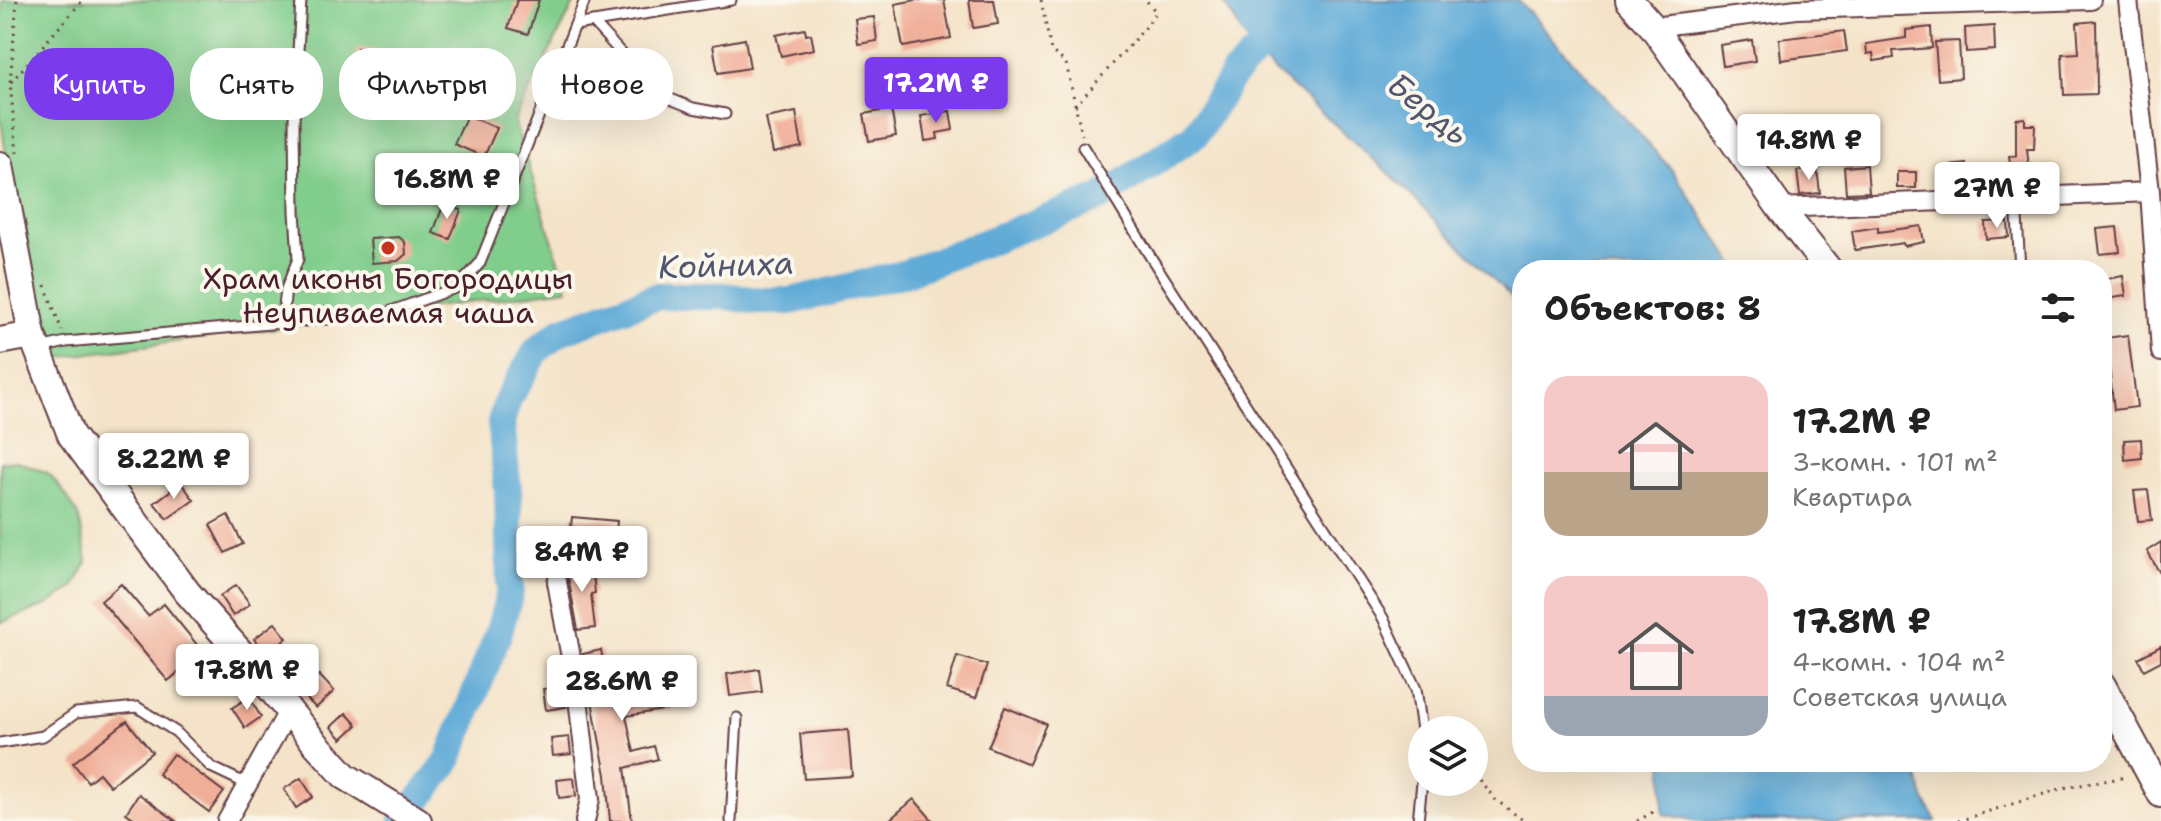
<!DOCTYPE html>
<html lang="ru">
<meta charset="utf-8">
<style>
:root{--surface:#fff;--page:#f2f2f2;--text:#222;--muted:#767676;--accent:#7c3aed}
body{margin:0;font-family:"Shantell Sans",sans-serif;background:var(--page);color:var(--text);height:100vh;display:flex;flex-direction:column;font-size:30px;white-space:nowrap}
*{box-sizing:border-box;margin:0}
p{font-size:26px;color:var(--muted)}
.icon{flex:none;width:44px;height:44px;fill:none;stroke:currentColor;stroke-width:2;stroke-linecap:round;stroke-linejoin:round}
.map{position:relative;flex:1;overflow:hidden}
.side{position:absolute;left:1512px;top:260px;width:600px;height:512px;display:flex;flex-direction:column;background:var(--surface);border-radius:32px;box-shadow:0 8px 32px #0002}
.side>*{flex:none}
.guide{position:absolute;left:24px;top:48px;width:760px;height:72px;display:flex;gap:16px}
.fabs{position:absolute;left:1408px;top:716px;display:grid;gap:16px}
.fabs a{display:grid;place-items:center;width:80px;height:80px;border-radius:50%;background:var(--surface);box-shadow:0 8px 32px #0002;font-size:40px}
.price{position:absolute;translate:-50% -68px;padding:0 18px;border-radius:8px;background:#fff;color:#222;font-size:26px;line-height:52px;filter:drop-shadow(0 2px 4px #0008)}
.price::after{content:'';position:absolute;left:50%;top:48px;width:24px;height:18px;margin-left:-12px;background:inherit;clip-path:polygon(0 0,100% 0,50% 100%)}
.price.current{background:var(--accent);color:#fff}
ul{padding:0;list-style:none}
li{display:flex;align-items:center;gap:24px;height:200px;padding:0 32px}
li span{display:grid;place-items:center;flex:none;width:224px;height:160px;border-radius:24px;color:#555}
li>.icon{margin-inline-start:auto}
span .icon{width:96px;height:96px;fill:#fffc;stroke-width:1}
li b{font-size:34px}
h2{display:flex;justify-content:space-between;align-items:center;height:96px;padding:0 32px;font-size:34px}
.tag{padding:0 28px;border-radius:32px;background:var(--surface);box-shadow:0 8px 32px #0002;font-size:28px;line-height:72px}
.tag.current{background:var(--accent);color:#fff}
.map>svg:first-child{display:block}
.green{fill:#81cd8c;stroke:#66765c;stroke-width:2}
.water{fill:#5faad7;stroke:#546481;stroke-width:2}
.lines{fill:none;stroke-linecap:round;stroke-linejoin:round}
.river{stroke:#5faad7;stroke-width:28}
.building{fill:#f0ae98}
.lane-casing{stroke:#643c43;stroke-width:13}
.street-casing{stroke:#643c43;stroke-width:22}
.secondary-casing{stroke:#643c43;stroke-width:30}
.path{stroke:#643c43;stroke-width:3;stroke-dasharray:2 6;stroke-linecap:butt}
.lane{stroke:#fff;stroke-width:9}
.street{stroke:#fff;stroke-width:18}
.secondary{stroke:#fff;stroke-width:26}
.poi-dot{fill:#c8321e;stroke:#fbf7ec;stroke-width:3}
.labels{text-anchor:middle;stroke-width:8;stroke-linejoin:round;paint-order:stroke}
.poi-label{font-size:30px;fill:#4a1f2b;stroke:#fbf7ec}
.water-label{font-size:32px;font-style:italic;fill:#525770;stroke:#fbf7ec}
</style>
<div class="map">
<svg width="2161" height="821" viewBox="0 0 2161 821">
<rect width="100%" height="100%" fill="#fbf7ec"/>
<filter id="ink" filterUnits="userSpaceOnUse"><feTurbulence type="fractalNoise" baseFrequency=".0125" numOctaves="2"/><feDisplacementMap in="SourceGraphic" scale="16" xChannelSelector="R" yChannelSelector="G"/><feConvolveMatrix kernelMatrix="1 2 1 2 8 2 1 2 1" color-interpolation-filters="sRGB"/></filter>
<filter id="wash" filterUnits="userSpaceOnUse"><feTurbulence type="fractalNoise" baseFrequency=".006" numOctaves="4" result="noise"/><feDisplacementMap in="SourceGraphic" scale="32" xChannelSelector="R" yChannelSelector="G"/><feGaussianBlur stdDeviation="1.8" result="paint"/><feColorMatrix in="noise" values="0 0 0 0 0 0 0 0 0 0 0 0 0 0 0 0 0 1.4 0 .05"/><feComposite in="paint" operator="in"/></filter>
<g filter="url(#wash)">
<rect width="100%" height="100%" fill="#f4e3c8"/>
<g class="green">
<polygon points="3,0 576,0 514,121 568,289 54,358 30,292 15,221 0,113 0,22"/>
<polygon points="17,461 48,473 64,492 79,516 87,562 73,588 47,605 0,623 0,462"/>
</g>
<g class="water">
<polygon points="1222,0 1518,0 1672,170 1738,270 1522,270 1522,319 1515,301 1391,175 1253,51"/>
<polygon points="1663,762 1914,762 1924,798 1936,821 1698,821 1663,814"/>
</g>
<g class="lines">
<polyline class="river" points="403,821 448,761 499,632 510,592 508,491 501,422 508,399 537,350 561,331 658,296 725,296 758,301 791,301 906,273 1102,197 1195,135 1234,74 1264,45 1251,21"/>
</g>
<g id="blocks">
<g class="building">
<polygon points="517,0 539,0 528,34 508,28"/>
<polygon points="916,0 944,0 951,38 903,47 895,4"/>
<polygon points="969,0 994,0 998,24 973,28"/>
<polygon points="874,17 877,41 858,44 855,19"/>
<polygon points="2096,21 2097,94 2064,95 2062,54 2079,53 2077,23"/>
<polygon points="1994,26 1995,50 1966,52 1965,28"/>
<polygon points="1931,27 1932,48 1893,51 1894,58 1874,61 1873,53 1867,54 1866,44 1906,38 1906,30"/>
<polygon points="805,29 806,35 811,34 814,49 781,56 776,35"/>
<polygon points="1844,31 1847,51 1781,60 1779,39"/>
<polygon points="745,39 750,68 718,73 713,45"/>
<polygon points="1752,40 1755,61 1723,66 1720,45"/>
<polygon points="1959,41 1961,78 1938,80 1935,42"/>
<polygon points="357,48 388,52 383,89 352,85"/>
<polygon points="891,109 896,136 869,141 864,114"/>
<polygon points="950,111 953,130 937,133 938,139 925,141 921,116"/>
<polygon points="796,112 802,147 773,153 766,118"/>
<polygon points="467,115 497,128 484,157 454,144"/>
<polygon points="2025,118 2025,125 2035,125 2034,149 2027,149 2029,169 2011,170 2009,156 2016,156 2016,119"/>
<polygon points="1967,164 1969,186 1942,189 1940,167"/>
<polygon points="1867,165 1869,192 1846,193 1844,167"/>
<polygon points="1817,168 1820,193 1800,195 1797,171"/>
<rect x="1897" y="172" width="19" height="16"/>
<polygon points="444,203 461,210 450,239 433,233"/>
<polygon points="2008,221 2009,237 1986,239 1985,222"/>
<polygon points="1921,226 1924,242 1904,246 1903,243 1855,250 1852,231 1878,227 1878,232"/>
<polygon points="2117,227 2120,252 2100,254 2097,229"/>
<polygon points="399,237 405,242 406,254 398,261 372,263 370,239"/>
<polygon points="2123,276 2126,296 2105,299 2102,280"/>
<polygon points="2128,335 2137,407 2114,410 2106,338"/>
<polygon points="2141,439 2142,458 2125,460 2124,440"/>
<polygon points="181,483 194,500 167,519 154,503"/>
<polygon points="2148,490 2152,520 2138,521 2134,491"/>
<polygon points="228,515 243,544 225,553 210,525"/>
<polygon points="572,517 617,521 615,542 570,537"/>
<polygon points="2161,542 2161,575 2147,551"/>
<polygon points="592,563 595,593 591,594 595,628 578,630 566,566"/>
<polygon points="121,584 148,616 164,604 203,652 168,681 101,601"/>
<polygon points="236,585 250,604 233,616 220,596"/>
<polygon points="275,623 287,638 267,655 254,639"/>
<polygon points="2161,646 2161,661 2144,670 2138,658"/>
<polygon points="601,650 606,676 652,663 661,692 667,691 670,709 626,716 634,752 654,746 658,759 625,768 632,821 610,821 606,775 583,654"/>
<polygon points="957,656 987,665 976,698 947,689"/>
<polygon points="759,669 762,692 730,696 727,674"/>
<polygon points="319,675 334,691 316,708 300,692"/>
<polygon points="563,686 566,707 546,710 543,689"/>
<polygon points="249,697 261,717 245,728 232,708"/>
<polygon points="1005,707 1046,724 1029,764 988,747"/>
<polygon points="346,713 357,725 342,739 331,727"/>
<polygon points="127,721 152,752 110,786 99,773 88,782 73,763"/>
<polygon points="848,730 852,776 804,779 800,734"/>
<polygon points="569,737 571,754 553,756 551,739"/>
<polygon points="173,754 224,792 209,812 158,774"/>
<polygon points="301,778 313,797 296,808 284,789"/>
<polygon points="574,778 576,796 559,798 557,780"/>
<polygon points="139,794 176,821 138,821 126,813"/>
<polygon points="914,799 933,821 888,821"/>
</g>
</g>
</g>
<g filter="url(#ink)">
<use href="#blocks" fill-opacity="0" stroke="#643c43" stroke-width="2"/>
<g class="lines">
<defs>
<g id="lane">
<polyline points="593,22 658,94 693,108 725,114"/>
<polyline points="575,25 731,0"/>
<polyline points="1083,147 1150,256 1383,618 1416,689 1422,730"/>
<polyline points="2016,198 2020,270"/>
<polyline points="282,324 286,289 298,259 295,211 294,120 301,0"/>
<polyline points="40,348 66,342 383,314 458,287 480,263 585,0"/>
<polyline points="0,743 43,736 76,713 137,707 176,732 211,767 247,784"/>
<polyline points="731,821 737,718"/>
<polyline points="1418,821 1422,782"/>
</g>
<g id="street">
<polyline points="2128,0 2150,192 2161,352"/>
<polyline points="1653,27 1797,9 2091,0"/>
<polyline points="1780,208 2150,192"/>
<polyline points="557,582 577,690 590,799 585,821"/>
<polyline points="227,821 289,710"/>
</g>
<g id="secondary">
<polyline points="1629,0 1653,27 1780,208 1829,270"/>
<polyline points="0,165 32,335 71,435 187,592 248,661 316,744 345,776 418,821"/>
<polyline points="0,341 32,335"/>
<polyline points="2102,685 2161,794"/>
</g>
</defs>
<use href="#lane" class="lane-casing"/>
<use href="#street" class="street-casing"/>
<use href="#secondary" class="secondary-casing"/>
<g class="path">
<polyline points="17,0 10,83 17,153"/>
<polyline points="1041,0 1051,51 1066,63 1082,135"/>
<polyline points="11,82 83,0"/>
<polyline points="1075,106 1145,28 1156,12 1146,0"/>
<polyline points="45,285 62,331"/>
<polyline points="1474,774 1496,800 1524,821"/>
<polyline points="1637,821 1653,812"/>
<polyline points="1958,821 2063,788 2127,777"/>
</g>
<use href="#lane" class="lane"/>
<use href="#street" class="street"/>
<use href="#secondary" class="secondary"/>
</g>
</g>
<circle class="poi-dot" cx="388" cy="248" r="8"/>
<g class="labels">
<g class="poi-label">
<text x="388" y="289">Храм иконы Богородицы<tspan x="388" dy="34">Неупиваемая чаша</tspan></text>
</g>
<g class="water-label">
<text transform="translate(1428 109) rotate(39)" y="11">Бердь</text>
<text transform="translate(726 265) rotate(-2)" y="11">Койниха</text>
</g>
</g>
</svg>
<div class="fabs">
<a><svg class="icon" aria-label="layers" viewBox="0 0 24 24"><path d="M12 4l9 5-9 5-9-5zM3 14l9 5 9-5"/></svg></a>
</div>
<b class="price current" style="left:936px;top:125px">17.2M ₽</b>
<b class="price" style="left:1809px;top:182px">14.8M ₽</b>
<b class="price" style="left:447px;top:221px">16.8M ₽</b>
<b class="price" style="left:1997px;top:230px">27M ₽</b>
<b class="price" style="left:174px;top:501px">8.22M ₽</b>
<b class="price" style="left:582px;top:594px">8.4M ₽</b>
<b class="price" style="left:247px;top:712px">17.8M ₽</b>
<b class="price" style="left:622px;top:723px">28.6M ₽</b>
<div class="guide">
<a class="tag current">Купить</a>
<a class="tag">Снять</a>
<a class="tag">Фильтры</a>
<a class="tag">Новое</a>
</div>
<section class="side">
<h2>Объектов: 8<svg class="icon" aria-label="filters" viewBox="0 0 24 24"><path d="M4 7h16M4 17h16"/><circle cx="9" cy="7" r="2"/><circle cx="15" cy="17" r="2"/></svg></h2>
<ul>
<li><span style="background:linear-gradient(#f6c9c9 60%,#b9a48a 0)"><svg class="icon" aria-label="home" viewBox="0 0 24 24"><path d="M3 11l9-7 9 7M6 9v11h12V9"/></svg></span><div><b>17.2M ₽</b><p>3-комн. · 101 m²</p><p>Квартира</p></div></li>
<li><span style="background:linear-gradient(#f6c9c9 75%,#9aa5b1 0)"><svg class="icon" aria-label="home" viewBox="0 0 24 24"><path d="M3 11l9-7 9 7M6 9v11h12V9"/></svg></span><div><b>17.8M ₽</b><p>4-комн. · 104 m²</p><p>Советская улица</p></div></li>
</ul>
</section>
</div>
